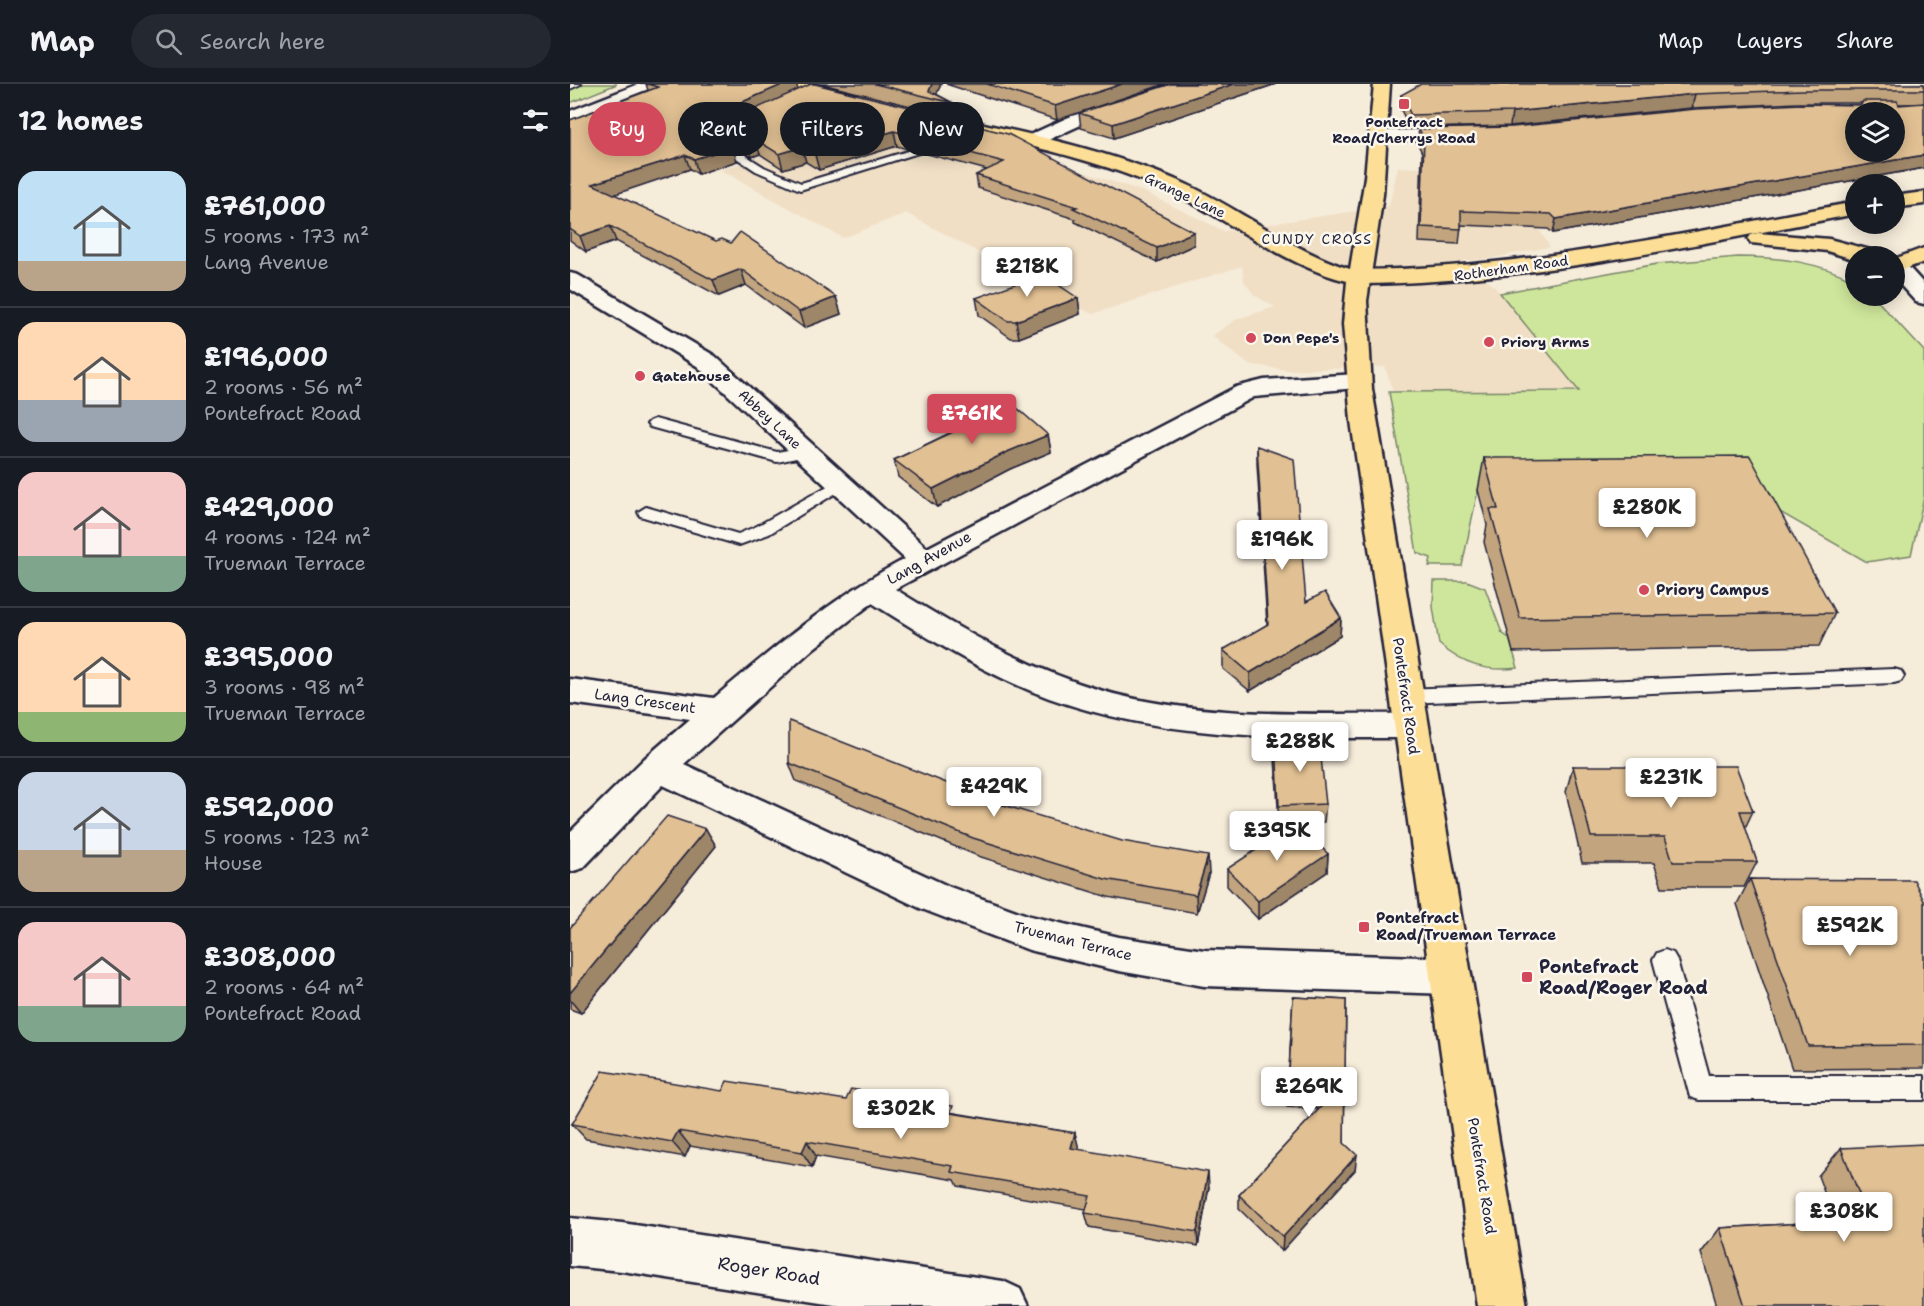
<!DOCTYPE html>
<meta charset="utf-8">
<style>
:root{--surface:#171b24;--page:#242831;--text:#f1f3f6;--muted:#9ea1a6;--line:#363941;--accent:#d1495b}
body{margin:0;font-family:"Shantell Sans",sans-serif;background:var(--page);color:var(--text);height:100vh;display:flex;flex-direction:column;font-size:22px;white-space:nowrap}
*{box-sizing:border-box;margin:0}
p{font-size:20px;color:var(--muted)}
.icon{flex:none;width:33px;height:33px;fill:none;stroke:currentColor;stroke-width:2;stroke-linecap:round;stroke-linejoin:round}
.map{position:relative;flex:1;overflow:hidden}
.side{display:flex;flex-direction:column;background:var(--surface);width:570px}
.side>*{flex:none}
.hud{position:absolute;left:18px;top:18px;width:570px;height:54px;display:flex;gap:12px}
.tools{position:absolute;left:1275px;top:18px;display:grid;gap:12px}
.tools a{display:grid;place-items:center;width:60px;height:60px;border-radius:50%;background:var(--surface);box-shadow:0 3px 15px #0003;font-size:30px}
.price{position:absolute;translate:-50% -51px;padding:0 14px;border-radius:6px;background:#fff;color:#222;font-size:20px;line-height:39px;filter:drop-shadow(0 2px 3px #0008)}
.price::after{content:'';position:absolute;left:50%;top:36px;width:18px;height:14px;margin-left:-9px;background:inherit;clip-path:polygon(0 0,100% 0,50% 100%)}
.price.on{background:var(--accent);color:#fff}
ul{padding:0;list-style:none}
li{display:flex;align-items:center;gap:18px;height:150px;padding:0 18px}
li+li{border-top:2px solid var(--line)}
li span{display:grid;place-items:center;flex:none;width:168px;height:120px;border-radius:18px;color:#555}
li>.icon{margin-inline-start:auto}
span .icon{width:72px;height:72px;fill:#fffc;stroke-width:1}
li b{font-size:26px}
h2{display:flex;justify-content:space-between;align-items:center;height:72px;padding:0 18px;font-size:26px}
.chip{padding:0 21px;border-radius:27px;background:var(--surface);box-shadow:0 3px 15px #0003;font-size:21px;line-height:54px}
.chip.on{background:var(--accent);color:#fff}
header{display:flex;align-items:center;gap:36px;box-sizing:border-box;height:84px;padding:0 30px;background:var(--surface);border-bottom:2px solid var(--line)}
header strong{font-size:28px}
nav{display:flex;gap:33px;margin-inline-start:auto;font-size:21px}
.search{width:420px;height:54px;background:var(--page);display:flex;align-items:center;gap:15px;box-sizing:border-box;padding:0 21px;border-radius:33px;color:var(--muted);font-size:22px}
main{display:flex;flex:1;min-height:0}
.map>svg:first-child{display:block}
.built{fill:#f0dfc5}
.green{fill:#cee69b;stroke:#78846b;stroke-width:1.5}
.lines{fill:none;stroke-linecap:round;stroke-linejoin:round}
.lane-casing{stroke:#22223b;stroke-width:4}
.street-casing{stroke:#22223b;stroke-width:5}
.primary-casing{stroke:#22223b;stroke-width:5}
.highway-casing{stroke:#22223b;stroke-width:5}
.lane{fill:#fbf7ec;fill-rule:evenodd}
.street{fill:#fbf7ec;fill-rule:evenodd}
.primary{fill:#fcde96;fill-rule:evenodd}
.highway{fill:#fcde96;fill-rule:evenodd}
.wall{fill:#c2a57e;stroke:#22223b;stroke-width:1.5;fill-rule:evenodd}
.shaded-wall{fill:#9e8667;stroke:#22223b;stroke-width:1.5}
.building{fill:#e1c093;stroke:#22223b;stroke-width:1.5;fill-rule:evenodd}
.poi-dot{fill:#d1495b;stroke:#fbf7ec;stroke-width:2}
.labels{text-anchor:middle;stroke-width:5;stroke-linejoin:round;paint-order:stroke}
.far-poi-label{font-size:14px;font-weight:bold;fill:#22223b;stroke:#fbf7ec;text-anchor:start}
.far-street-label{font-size:14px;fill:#22223b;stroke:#fbf7ec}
.far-neighbourhood-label{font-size:14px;letter-spacing:1.5px;fill:#22223b;stroke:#fbf7ec}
.street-label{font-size:15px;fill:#22223b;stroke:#fbf7ec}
.poi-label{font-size:15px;font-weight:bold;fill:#22223b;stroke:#fbf7ec;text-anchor:start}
.near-poi-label{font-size:18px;font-weight:bold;fill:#22223b;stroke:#fbf7ec;text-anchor:start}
.near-street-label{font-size:18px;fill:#22223b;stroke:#fbf7ec}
</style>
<header>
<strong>Map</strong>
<div class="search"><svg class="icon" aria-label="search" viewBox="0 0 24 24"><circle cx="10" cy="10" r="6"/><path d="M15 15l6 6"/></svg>Search here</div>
<nav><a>Map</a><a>Layers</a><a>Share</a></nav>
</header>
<main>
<section class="side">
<h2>12 homes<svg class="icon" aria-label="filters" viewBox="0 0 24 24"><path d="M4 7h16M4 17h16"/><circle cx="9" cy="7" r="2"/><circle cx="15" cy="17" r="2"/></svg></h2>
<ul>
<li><span style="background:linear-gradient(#bfe0f5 75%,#b9a48a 0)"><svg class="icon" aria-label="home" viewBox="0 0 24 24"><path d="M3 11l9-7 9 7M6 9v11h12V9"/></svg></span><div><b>£761,000</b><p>5 rooms · 173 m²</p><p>Lang Avenue</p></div></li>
<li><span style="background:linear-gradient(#ffd9b3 65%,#9aa5b1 0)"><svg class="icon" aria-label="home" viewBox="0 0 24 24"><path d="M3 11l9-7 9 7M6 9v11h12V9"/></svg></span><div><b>£196,000</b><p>2 rooms · 56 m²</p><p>Pontefract Road</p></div></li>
<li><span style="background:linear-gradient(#f6c9c9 70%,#7fa58c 0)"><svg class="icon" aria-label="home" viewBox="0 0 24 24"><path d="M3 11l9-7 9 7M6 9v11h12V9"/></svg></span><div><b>£429,000</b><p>4 rooms · 124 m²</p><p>Trueman Terrace</p></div></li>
<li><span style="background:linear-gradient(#ffd9b3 75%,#8fb573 0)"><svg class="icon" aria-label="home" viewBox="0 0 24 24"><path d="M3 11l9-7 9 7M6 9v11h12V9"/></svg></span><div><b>£395,000</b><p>3 rooms · 98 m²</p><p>Trueman Terrace</p></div></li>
<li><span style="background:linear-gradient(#c9d6e8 65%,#b9a48a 0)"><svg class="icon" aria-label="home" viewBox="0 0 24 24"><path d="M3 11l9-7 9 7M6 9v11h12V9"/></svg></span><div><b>£592,000</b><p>5 rooms · 123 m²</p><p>House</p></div></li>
<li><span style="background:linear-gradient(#f6c9c9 70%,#7fa58c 0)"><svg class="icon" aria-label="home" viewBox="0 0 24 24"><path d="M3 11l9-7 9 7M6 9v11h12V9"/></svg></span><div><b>£308,000</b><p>2 rooms · 64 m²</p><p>Pontefract Road</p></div></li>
</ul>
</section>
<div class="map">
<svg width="1354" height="1222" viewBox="0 0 1354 1222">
<rect width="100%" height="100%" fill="#f6ecda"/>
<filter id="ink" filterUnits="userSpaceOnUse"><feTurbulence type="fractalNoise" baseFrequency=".0167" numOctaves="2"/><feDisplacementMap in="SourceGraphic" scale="12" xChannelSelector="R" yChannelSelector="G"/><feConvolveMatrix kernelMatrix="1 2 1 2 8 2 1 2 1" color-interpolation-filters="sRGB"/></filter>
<g filter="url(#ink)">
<polygon class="built" points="317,36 510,87 572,107 654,147 819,122 828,83 934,89 980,163 912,176 894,176 925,203 1010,308 823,307 815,283 717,286 678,280 642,252 667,235 705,223 684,211 674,197 672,182 522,230 336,129 273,154 151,86"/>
<g class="green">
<polygon points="0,0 47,0 0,19"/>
<path d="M1168 173C1210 173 1248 178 1285 197L1286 212H1303L1354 267V413L1341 471 1297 478 1168 404 908 406 892 482H859L861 474 847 469 819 308 1009 307 930 209 1087 180Z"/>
<path d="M864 497H897L915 504 932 549 939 554 948 584C916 588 893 581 869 560L863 523Z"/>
</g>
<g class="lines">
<defs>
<g id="lane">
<polygon points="0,0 11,0 0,5"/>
<polygon points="172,37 181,39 150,55 194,83 231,99 378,55 387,57 230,106 186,87 139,56 142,49"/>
<polygon points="85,335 207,368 235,363 243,368 241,371 207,378 80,343 77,340 80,337"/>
<polygon points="270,395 276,397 278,400 276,403 199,450 169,461 70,432 68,428 76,423 168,450 187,442"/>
<polygon points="1324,585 1331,587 1334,592 1331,597 1324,599 836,619 829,617 826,612 829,607 836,605"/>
<polygon points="1095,866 1103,869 1107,876 1139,992 1354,992 1354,1016 1129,1016 1120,1013 1083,876 1087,869"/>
</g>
<g id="street">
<polygon points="69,0 92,0 90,4 0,38 0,27"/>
<polygon points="602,0 627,0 625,4 513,40 465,62 453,62 450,58 453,54 501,32"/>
<polygon points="891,45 900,50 897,54 809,57 800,52 809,47"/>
<polygon points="1324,177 1334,178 1354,200 1354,220 1346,218 1324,194"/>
<path d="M0 189 8 191 145 272 357 464 666 303 694 296 787 290 796 292 799 297 796 302 787 304 684 313 325 505C391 546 458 585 533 607 631 635 739 629 840 630L852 633 857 642 852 651 840 654C717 654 596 656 479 614 416 591 358 554 302 519L244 564 114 680 380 803 460 832 549 853 634 866 881 874 895 879 901 892 895 905 881 910 634 902 549 887 459 866 352 825 93 701 13 784 0 788V748L75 674 120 635 0 619V595L144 614C206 562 263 513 335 475L127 282 0 205Z"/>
<polygon points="0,1134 52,1139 433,1197 450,1205 458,1222 276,1222 52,1187 0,1182"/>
</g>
<g id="primary">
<polygon points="1354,108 1354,120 1324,124 1324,112"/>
<path d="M1286 118V130C1120 161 957 199 787 200L779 198 776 193 779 188 787 186C956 185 1120 148 1286 118Z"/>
<polygon points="1188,149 1259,155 1304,167 1307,172 1286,172 1286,176 1257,167 1181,159 1178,155 1181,151"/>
<polygon points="1354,164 1354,178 1324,189 1324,175"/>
</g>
<g id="highway">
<polygon points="215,0 243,0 285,10 288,14 279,19 217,4"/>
<path d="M804 0H820L813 111 797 217 802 305 957 1222H907L781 337 773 240 777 197C714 182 658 134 598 107 515 69 423 55 335 33L332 29 341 24C431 44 524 61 609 97 667 122 719 166 780 185L795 93Z"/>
</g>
</defs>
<use href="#lane" class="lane-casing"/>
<use href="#street" class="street-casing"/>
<use href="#primary" class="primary-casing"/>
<use href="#highway" class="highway-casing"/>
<use href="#lane" class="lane"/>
<use href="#street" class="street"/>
<use href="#primary" class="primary"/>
<use href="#highway" class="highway"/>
</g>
<g class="wall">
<polygon points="76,0 226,0 228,6 384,34 386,46 624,161 587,178 505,138 505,135 408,104 406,91 417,86 357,70 355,59 337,65 327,62 249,86 236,78 213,85 190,70 182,73 155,55 151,43 140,48 167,77 128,90 120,85 43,110 266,213 271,230 234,244 176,201 149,212 46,157 16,168 0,156 0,36 78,6"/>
<polygon points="252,0 371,0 366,10 383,19 385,33"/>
<polygon points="376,0 595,0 487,36"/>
<polygon points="601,0 706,0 544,54 511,44 509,29"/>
<path d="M1354 0V84L983 149 978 145 891 141 889 160 849 158 852 69 847 58 849 45 942 43 1291 21 1292 19H1227L1122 24 940 42 840 44 830 24 831 11ZM1328 20H1346L1329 21Z"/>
<polygon points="406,214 508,214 510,230 449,254 441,254 409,231"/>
<polygon points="382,339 478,351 481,368 440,385 367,423 328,393 324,376 384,347"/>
<polygon points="687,362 736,518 771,534 770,552 680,607 653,585 653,566 697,541 687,380"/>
<polygon points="914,374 1265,529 1249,562 943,568 914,458 917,441 908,406"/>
<polygon points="706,656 756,720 754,738 709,740 705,674"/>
<polygon points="219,679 430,720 639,789 627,829 538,813 408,772 226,697"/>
<polygon points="1003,682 1183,727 1175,744 1187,778 1174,803 1092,803 1084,779 1012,779 996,708"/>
<polygon points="146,762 11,929 0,925 0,844"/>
<polygon points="758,770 757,788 688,835 657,802 657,785"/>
<polygon points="1180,795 1354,817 1354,984 1222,985 1167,820"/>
<polygon points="723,913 776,916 774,1059 785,1086 712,1167 669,1125 669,1111 749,1025 717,1023"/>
<polygon points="152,1007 276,1016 385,1029 505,1049 508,1066 639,1103 628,1162 519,1143 515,1129 516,1125 388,1102 385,1096 246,1072 242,1083 120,1062 115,1073 16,1055 2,1040"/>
<polygon points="1271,1064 1354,1222 1147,1222 1131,1169 1150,1144 1265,1137 1248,1092"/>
</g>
<g class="shaded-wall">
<polygon points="214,0 226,0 229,9 150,41 151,43 140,48 133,43 135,34"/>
<polygon points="362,0 371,0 365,14 359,7"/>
<polygon points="552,0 595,0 487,36 485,22"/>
<polygon points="664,0 706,0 544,54 543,40"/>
<polygon points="1125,10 1122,24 940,42 942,28"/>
<polygon points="384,34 387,49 355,57 355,59 337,65 335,50"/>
<polygon points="324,47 327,62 249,86 245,71"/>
<polygon points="185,55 190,70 182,73 178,58"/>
<polygon points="163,63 167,77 128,90 124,75"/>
<polygon points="232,63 236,78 213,85 209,70"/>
<polygon points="115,71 120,85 28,116 22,100"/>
<polygon points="1354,71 1354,84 983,149 986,135"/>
<polygon points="40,142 46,157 16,168 10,152"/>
<polygon points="624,148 624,161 587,178 587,164"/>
<polygon points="171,185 176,201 149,212 143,196"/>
<polygon points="266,213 271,230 234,244 229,228"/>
<polygon points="508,214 510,230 449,254 446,237"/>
<polygon points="478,351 481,368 440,385 367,423 363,405 437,368"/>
<polygon points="771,534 770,552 680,607 680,589"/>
<polygon points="136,745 146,762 11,929 0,916 0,909"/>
<polygon points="758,770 757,788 688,835 688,817"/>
<polygon points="638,772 639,789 627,829 626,811"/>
<polygon points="108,1047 120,1062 115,1073 102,1058"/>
<polygon points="505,1049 509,1065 505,1079 501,1064"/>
<polygon points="237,1057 246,1072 242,1083 232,1068"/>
<polygon points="787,1071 785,1086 712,1167 713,1153"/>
<polygon points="638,1088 639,1103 628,1162 627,1148"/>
</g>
<g class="building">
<polygon points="77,0 214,0 135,34 133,43 163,63 124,75 115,71 22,100 146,157 152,155 161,159 170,148 266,213 229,228 171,185 143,196 40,142 10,152 0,145 0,36 88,3"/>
<polygon points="241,0 245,0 384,34 335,50 324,47 245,71 232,63 209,70 185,55 178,58 150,41"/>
<polygon points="305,0 362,0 359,7 383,19"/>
<polygon points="417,0 552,0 485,22"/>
<polygon points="601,0 664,0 543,40 509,29"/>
<polygon points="851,0 1354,0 1354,6 1231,6 1125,10 942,28 841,31 831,11"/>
<path d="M1293 17H1327L1329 21 1354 19V71L986 135 981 130 891 127V145L851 143 854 55 849 45 942 43 1126 25 1231 20 1291 21ZM1286 28H1324V68H1286Z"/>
<polygon points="402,41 438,50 624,148 587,164 503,124 507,123 406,91 434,78 355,57"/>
<polygon points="472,190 508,214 446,237 438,237 406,214"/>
<polygon points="439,317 478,351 437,368 363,405 324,376 389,345 382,339"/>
<polygon points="687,362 724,375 736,518 755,508 771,534 680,589 653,566 698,540"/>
<polygon points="1180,372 1265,529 950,534 920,425 928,425 914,374"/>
<polygon points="219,637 430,720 552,757 638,772 626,811 535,795 403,754 219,679"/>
<polygon points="749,655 756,720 709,722 706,656"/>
<polygon points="1003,682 1166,682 1183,727 1170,727 1187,778 1103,778 1095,753 1021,753"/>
<polygon points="97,732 136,745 0,909 0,844"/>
<polygon points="727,739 758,770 688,817 657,785"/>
<polygon points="1180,795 1344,796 1354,817 1354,961 1238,962"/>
<polygon points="723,913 776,916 774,1059 787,1071 713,1153 669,1111 763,1010 718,1007"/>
<polygon points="33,987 152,1007 157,997 276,1016 281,1005 383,1022 380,1029 505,1049 501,1064 638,1088 627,1148 515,1129 520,1112 381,1088 383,1082 237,1057 232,1068 108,1047 102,1058 2,1040"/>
<polygon points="1354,1060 1354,1222 1175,1222 1150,1144 1299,1135 1271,1064"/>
</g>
</g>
<g class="poi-dot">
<rect x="828" y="14" width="12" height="12" rx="3"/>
<circle cx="681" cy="254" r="6"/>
<circle cx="919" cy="258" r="6"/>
<circle cx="70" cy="292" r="6"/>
<circle cx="1074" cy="506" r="6"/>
<rect x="788" y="837" width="12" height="12" rx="3"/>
<rect x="951" y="887" width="12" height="12" rx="3"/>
</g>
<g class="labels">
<g class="far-poi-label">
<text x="834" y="43" text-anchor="middle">Pontefract<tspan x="834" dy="16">Road/Cherrys Road</tspan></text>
<text x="693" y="259">Don Pepe's</text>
<text x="931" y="263">Priory Arms</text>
<text x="82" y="297">Gatehouse</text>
</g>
<g class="far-street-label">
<text transform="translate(615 111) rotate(25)" y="5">Grange Lane</text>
<text transform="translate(941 184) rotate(-8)" y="5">Rotherham Road</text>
<text transform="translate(200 335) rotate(43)" y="5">Abbey Lane</text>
</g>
<g class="far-neighbourhood-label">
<text x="747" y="160">CUNDY CROSS</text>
</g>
<g class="street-label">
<text transform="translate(359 474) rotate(-29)" y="5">Lang Avenue</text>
<text transform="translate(836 612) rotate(82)" y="5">Pontefract Road</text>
<text transform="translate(75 617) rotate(8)" y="5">Lang Crescent</text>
<text transform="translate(503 857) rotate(14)" y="5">Trueman Terrace</text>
<text transform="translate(912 1092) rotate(81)" y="5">Pontefract Road</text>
</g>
<g class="poi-label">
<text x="1086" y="511">Priory Campus</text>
<text x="806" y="839">Pontefract<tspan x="806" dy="17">Road/Trueman Terrace</tspan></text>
</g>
<g class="near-poi-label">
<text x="969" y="889">Pontefract<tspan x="969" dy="21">Road/Roger Road</tspan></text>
</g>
<g class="near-street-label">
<text transform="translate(199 1187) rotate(9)" y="6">Roger Road</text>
</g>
</g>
</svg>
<div class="tools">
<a><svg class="icon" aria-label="layers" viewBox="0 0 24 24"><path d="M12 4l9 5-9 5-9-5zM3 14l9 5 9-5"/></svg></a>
<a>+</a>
<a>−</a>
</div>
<b class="price" style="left:457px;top:214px">£218K</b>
<b class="price on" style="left:402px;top:361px">£761K</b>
<b class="price" style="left:1077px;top:455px">£280K</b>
<b class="price" style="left:712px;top:487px">£196K</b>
<b class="price" style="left:730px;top:689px">£288K</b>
<b class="price" style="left:1101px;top:725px">£231K</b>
<b class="price" style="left:424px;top:734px">£429K</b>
<b class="price" style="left:707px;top:778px">£395K</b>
<b class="price" style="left:1280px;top:873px">£592K</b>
<b class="price" style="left:739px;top:1034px">£269K</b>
<b class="price" style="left:331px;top:1056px">£302K</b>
<b class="price" style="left:1274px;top:1159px">£308K</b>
<div class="hud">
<a class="chip on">Buy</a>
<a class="chip">Rent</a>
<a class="chip">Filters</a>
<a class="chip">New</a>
</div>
</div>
</main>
